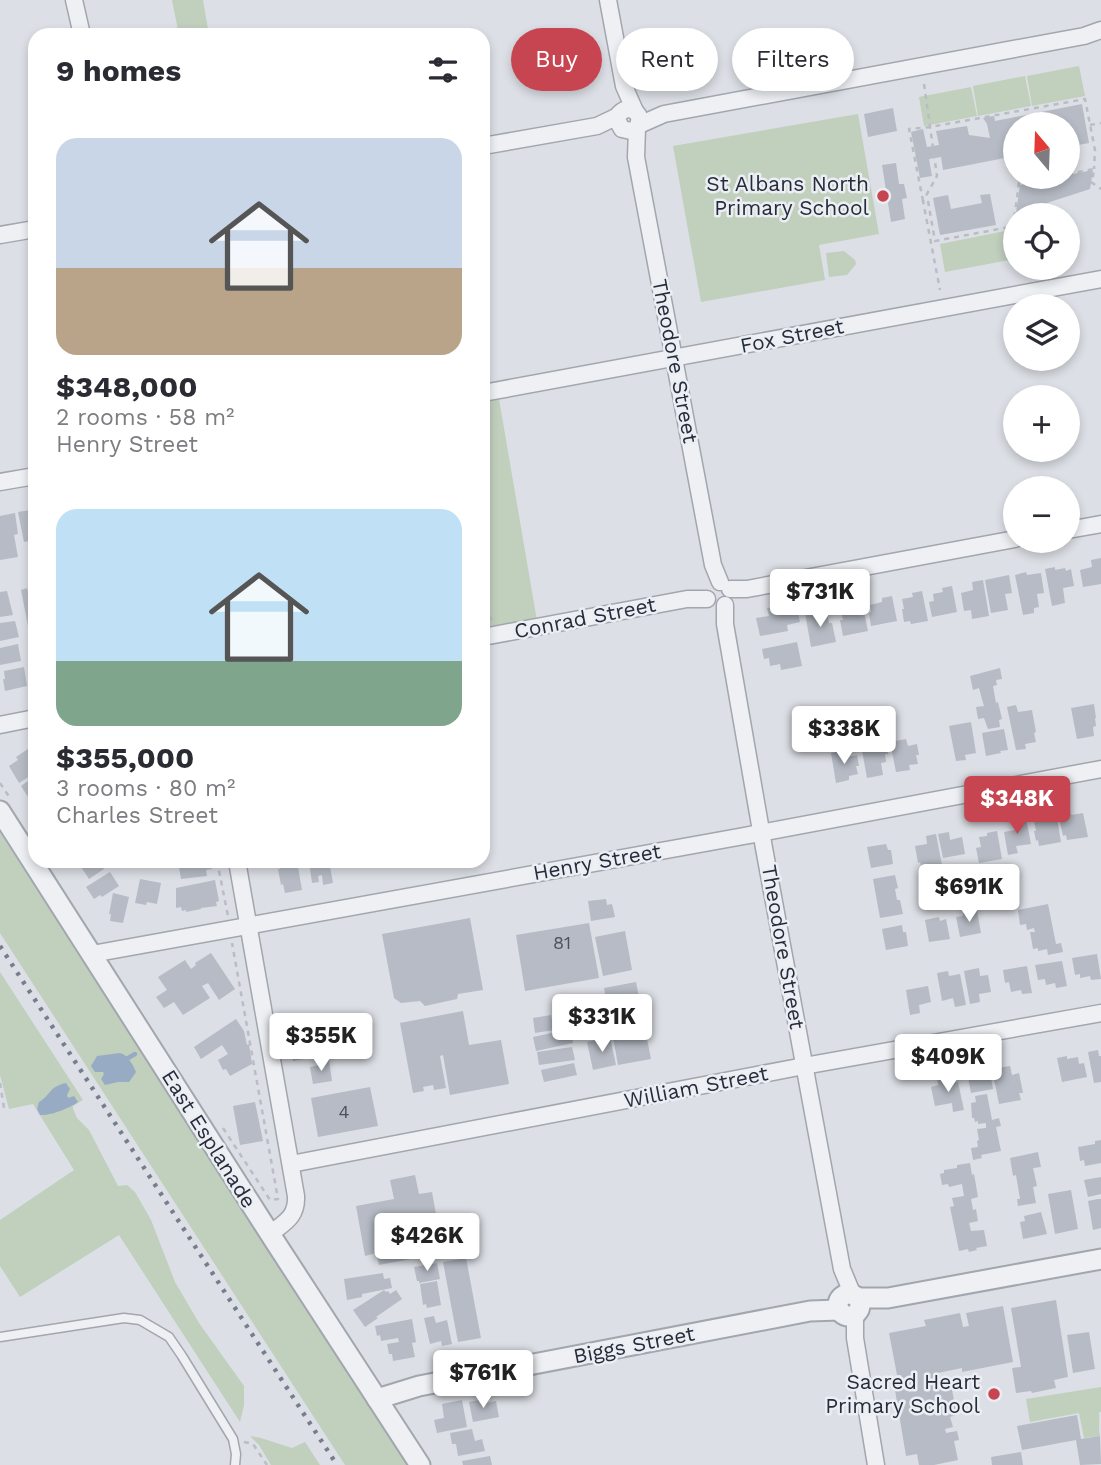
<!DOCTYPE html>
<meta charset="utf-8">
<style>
:root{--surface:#fff;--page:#f2f2f3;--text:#2b2b33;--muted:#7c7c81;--accent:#c64550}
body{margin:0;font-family:"Work Sans",sans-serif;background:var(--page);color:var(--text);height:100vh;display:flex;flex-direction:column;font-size:26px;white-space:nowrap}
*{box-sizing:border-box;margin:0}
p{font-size:23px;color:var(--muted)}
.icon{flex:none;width:38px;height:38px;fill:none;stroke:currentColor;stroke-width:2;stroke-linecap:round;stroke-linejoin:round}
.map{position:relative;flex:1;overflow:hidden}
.drawer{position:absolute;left:28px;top:28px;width:462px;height:840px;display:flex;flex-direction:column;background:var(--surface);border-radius:21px;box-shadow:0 4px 10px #0003}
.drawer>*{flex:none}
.guide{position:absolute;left:511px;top:28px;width:485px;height:63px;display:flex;gap:14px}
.needle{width:46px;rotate:341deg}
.controls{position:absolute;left:1003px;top:112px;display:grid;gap:14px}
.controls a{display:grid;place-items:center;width:77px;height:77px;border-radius:50%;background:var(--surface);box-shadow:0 4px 10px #0003;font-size:35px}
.price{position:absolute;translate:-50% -60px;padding:0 16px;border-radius:7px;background:#fff;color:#222;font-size:23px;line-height:46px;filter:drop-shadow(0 2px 4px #0008)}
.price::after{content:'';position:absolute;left:50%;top:42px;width:21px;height:16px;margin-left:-10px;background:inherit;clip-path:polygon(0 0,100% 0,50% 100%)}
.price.selected{background:var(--accent);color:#fff}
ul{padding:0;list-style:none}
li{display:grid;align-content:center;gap:14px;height:371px;padding:0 28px}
li span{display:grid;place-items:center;height:217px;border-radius:21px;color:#555}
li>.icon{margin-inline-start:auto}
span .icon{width:126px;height:126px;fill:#fffc;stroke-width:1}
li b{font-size:30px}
h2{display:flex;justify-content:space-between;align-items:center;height:84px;padding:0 28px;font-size:30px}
.tag{padding:0 24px;border-radius:32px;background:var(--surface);box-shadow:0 4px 10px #0003;font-size:24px;line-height:63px}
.tag.selected{background:var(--accent);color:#fff}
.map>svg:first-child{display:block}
.green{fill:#c1cfbd}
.water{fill:#98abc4}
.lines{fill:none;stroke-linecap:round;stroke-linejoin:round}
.stream{stroke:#98abc4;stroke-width:4.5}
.building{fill:#b6bbc5}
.service-casing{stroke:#a2a6ae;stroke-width:11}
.minor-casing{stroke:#a2a6ae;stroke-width:19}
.tertiary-casing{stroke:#a2a6ae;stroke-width:23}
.path{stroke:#babdc4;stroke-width:2.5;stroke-dasharray:5 5;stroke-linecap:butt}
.service{stroke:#eef0f4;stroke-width:8}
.minor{stroke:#eef0f4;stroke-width:16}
.tertiary{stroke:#eef0f4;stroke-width:19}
.rail{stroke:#767e8e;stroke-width:4.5;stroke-dasharray:3.5 7;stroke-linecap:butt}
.poi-dot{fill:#c64550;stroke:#ebeef3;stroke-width:2.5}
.labels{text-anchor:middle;stroke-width:5;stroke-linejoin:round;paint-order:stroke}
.number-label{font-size:18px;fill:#4a505d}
.poi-label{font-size:21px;fill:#262c3a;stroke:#ebeef3;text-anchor:end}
.street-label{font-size:21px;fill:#262c3a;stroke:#ebeef3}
</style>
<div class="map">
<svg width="1101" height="1465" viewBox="0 0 1101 1465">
<rect width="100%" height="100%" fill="#dcdfe5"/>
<g class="green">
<polygon points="172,0 203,0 209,35 179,35"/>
<polygon points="1079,66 1085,96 1032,106 1027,76"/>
<polygon points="1025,76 1031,106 978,116 973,86"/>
<polygon points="971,87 977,116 924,126 919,97"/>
<polygon points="858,114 879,234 819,245 825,280 701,302 673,146"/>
<polygon points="1015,229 1015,259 945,272 940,244"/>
<polygon points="844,251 855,260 856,264 847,275 829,277 826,253"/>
<polygon points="499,399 537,621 483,630 483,402"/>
<polygon points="0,832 410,1465 345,1465 0,933"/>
<polygon points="0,972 83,1100 73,1106 73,1109 77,1118 89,1130 118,1186 127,1185 135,1192 151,1220 175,1282 199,1323 244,1386 244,1405 240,1422 119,1235 20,1297 0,1266 0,1220 74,1170 33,1104 9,1109 0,1075"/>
<path d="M1101 1387V1412H1099C1100 1421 1098 1428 1100 1436L1084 1438 1079 1413 1030 1422 1026 1399Z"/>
<polygon points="250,1436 261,1438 292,1448 305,1442 320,1465 271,1465 259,1445"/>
</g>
<g class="water">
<path d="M120 1053C128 1055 133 1065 136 1072L129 1082H118L105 1085 101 1079 104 1074 103 1072H95L91 1066 97 1056Z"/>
<path d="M66 1083 70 1089 67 1095 68 1098 74 1096 78 1102C70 1108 50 1116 40 1115L37 1109 39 1102C51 1095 48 1087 66 1083Z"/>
</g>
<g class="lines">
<polyline class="stream" points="123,1061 135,1054"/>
</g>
<g class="building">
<polygon points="1082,104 1089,143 1068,147 1068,124 1015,124 1015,156 943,170 941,157 929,159 932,176 920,178 911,132 923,129 927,147 939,145 936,131 967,126 969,135 990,138 987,124 983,118 994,116 995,121"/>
<polygon points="893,108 897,131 868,137 864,114"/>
<polygon points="896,163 899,184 904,184 907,198 902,199 905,219 891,222 882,165"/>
<polygon points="1093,170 1090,189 1016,213 1020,185 1068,177 1068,175"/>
<polygon points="990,194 996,225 940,235 933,198 948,195 951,209 982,203 980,195"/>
<polygon points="30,510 30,513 35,512 35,540 24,542 18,512"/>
<polygon points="15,513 18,534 14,535 18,557 0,560 0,516"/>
<polygon points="1101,558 1101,584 1083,587 1080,570 1092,567 1091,560"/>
<polygon points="1055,567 1055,570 1065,568 1066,571 1071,569 1074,586 1063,588 1065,603 1052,606 1045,569"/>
<polygon points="1026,572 1027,575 1041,573 1044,593 1037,594 1039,607 1034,608 1034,613 1023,615 1015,575"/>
<polygon points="1009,575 1012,593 1005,594 1008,610 991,613 985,580"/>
<polygon points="983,580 989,616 972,619 971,610 964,611 961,593 973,590 972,582"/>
<polygon points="952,586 957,612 932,617 929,602 934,601 933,594 943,592 942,588"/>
<polygon points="27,588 28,592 35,591 34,625 28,626 21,590"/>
<polygon points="7,591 13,615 0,617 0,592"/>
<polygon points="922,591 928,621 911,624 910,621 904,622 902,609 904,609 902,599 913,597 912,593"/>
<polygon points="892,596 897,621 871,626 869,613 871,612 870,605 882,602 882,598"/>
<polygon points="862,602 868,631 843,636 840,620 843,620 840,606"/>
<polygon points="796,603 800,622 787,625 788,631 760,636 756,618 769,616 767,608"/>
<polygon points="818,610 819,615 827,613 829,623 832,623 836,642 811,647 805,613"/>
<polygon points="15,621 19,637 0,641 0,623"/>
<polygon points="797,642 802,666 781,670 780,664 770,666 769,658 764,659 762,649"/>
<polygon points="18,644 21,661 0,665 0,648"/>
<polygon points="24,667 27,686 5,691 3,679 5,679 4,671"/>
<polygon points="1000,668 1002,679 996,680 997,685 993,686 996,703 998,702 1002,719 999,720 1000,727 988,729 984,718 978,719 976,707 984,706 983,703 979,688 973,690 970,676"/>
<polygon points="1094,704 1096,718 1095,718 1096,726 1093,727 1094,736 1077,739 1071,708"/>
<polygon points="1016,705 1018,712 1032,710 1036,732 1034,733 1036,742 1025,744 1026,749 1016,750 1007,707"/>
<polygon points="971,722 976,753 965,755 966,760 956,761 949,726"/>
<polygon points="1004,729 1008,750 1000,751 1001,753 986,756 982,733"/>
<polygon points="906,739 908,746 917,744 919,755 916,755 918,764 909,765 910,770 896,772 890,742"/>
<polygon points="886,740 888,754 885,754 886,762 881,763 883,775 867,778 861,745"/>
<polygon points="31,747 35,754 35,773 19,783 9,766 18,760 16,757"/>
<polygon points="846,750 848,757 857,755 859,766 856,766 858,774 849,776 849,780 836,783 831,753"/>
<polygon points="35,776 35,804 33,805 21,786"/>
<polygon points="1070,810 1071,815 1083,813 1088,837 1067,840 1066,835 1063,836 1058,812"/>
<polygon points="1056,812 1061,842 1039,846 1038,840 1036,841 1034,831 1036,831 1034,821 1047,819 1046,814"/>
<polygon points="1026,818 1031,844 1016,846 1018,853 1008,855 1004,832 1015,830 1013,820"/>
<polygon points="997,831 1002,859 979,863 976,848 981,847 979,837 987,836 987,833"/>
<polygon points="949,832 950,840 962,837 965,854 943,858 938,834"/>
<polygon points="936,834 942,865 922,869 920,862 918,863 915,846 927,844 926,836"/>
<polygon points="886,844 888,850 891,850 893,864 871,868 867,847"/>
<polygon points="77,861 99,861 104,869 89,879"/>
<polygon points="180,861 210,862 212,869 206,870 207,876 181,879 179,867 181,867"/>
<polygon points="288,861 297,861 302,890 285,893 283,884 281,885 278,869 280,869 279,863"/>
<polygon points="309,861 329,861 333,883 323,885 322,875 318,876 319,882 312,883"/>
<polygon points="962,867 962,870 971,868 975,885 949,890 945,870"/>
<polygon points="110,872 119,886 102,897 100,895 94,899 86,887"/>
<polygon points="895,875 898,888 895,889 897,900 900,900 903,914 880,918 873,879"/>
<polygon points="140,879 161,883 157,904 147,902 146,905 135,903"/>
<polygon points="215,880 219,901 216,902 217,906 201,908 201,909 186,912 186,910 182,911 181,907 176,908 176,888"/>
<polygon points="113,893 129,897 123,923 110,921 111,914 109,914"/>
<polygon points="606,899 607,905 612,904 615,917 591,921 588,901"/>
<polygon points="1048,904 1056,944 1061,943 1063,952 1048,955 1047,949 1038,951 1038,948 1033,949 1030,932 1035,932 1034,928 1027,930 1026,924 1020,925 1018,910"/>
<polygon points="977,911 981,933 960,937 956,917 963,916 963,913"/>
<polygon points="939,917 940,921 946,919 950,939 929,942 925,920"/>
<polygon points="470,918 483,990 458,994 457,999 425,1006 420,1001 401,1003 394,998 382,934"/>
<polygon points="589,923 599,978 525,991 516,935"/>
<polygon points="902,925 903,932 906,932 908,946 886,950 882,929"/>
<polygon points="625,931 632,970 603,976 595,937"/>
<polygon points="211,953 235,989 219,1000 208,983 202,986 210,998 183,1015 174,1002 164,1008 156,997 167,990 158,977 185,960 191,969 196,965 195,963"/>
<polygon points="1097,954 1101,979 1091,980 1090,976 1080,978 1080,974 1075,975 1072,958"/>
<polygon points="1062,961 1067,986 1056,988 1055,983 1046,985 1045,979 1038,980 1035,965"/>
<polygon points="1027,966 1032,993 1022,994 1021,990 1011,992 1009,982 1005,983 1003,970"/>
<polygon points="979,968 980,976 988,975 991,992 979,994 980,1002 970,1004 964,971"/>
<polygon points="948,971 949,976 960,974 966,1005 955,1007 953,998 942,1001 937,973"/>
<polygon points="636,982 651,1059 618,1065 604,988"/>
<polygon points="928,986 931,1002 919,1005 920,1013 910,1015 906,990"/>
<polygon points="463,1011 469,1045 501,1040 509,1084 450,1095 443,1055 440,1056 446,1088 434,1090 433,1085 423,1087 424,1091 413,1093 400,1023"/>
<polygon points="551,1015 554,1030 535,1033 533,1018"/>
<polygon points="359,1017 365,1048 293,1061 289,1039 327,1032 326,1024"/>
<polygon points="236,1019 244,1031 247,1045 249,1044 252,1064 230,1076 226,1069 223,1070 218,1060 228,1054 222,1045 201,1059 194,1047"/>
<polygon points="571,1029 573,1043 536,1051 533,1037"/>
<polygon points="610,1037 616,1065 593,1070 587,1042"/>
<polygon points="572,1047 575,1060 539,1065 537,1052"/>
<polygon points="1098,1050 1099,1056 1101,1056 1101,1082 1094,1083 1088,1052"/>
<polygon points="1067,1056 1067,1059 1078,1057 1079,1064 1084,1063 1087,1077 1062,1082 1057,1058"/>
<polygon points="329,1060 332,1081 313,1084 310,1067 320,1065 320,1061"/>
<polygon points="574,1063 577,1075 544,1082 541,1070"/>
<polygon points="989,1066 993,1089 971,1093 967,1072 979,1070 979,1067"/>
<polygon points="1010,1066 1012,1075 1019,1073 1023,1093 1019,1093 1021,1100 999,1104 992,1069"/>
<polygon points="949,1076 951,1083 958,1082 964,1110 953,1112 952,1103 935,1106 931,1087 938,1085 937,1078"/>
<polygon points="370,1087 378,1126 318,1137 311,1098"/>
<polygon points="987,1094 992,1120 999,1118 1001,1126 996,1127 1001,1151 981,1155 982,1158 973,1160 971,1148 978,1147 977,1141 979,1140 977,1129 986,1128 986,1123 978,1124 978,1121 975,1122 974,1118 972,1118 971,1103 976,1102 975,1096"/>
<polygon points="255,1102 263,1141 240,1145 233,1106"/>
<polygon points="1101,1140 1101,1163 1085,1166 1084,1160 1080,1161 1078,1147 1095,1144 1095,1141"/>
<polygon points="1038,1152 1041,1167 1033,1168 1037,1186 1033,1187 1036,1203 1018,1206 1017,1199 1020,1199 1016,1175 1013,1176 1010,1158"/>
<polygon points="970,1163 972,1175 974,1174 978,1197 971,1199 973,1210 976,1209 978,1221 969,1223 971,1231 984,1230 987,1246 976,1248 977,1250 969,1252 968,1249 959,1251 950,1207 954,1206 952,1198 964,1196 962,1184 949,1187 948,1184 942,1185 940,1174 944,1173 944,1170 957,1168 957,1165"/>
<polygon points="415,1175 419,1194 432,1192 441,1242 436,1243 438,1254 379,1265 376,1253 365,1256 356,1206 394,1199 390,1180"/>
<polygon points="1101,1177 1101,1194 1088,1197 1084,1180"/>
<polygon points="1071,1190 1078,1229 1055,1234 1048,1194"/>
<polygon points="1098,1199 1101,1199 1101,1228 1093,1230 1088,1201"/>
<polygon points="1041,1212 1047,1234 1023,1239 1020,1222 1025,1221 1024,1216"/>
<polygon points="466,1258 481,1338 458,1342 443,1262"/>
<polygon points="437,1263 440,1279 419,1283 419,1281 417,1281 414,1267"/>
<polygon points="383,1273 384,1279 390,1278 392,1288 362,1294 362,1297 347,1300 344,1279"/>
<polygon points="437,1281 441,1305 427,1308 426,1304 423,1305 420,1284"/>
<polygon points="384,1290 386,1292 388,1291 390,1294 396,1290 402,1299 376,1317 378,1318 365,1327 353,1310"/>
<polygon points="1056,1300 1068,1377 1054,1380 1056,1388 1032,1393 1031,1391 1016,1393 1012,1368 1021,1367 1011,1308"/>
<polygon points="1003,1306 1013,1362 962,1372 962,1368 933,1374 935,1384 950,1380 957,1415 950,1417 953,1427 945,1429 946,1433 957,1431 959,1440 954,1441 958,1460 934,1465 919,1465 917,1454 906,1456 895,1390 904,1388 901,1375 897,1375 889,1333 926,1326 924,1320 960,1313 963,1327 969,1326 966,1313"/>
<polygon points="434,1316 436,1323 447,1320 452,1344 442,1346 441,1341 430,1344 424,1318"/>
<polygon points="412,1319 416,1342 412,1343 415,1357 393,1361 392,1354 389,1354 387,1344 399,1342 398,1338 381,1341 380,1335 377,1336 375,1326"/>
<polygon points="1089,1332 1095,1369 1073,1373 1067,1335"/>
<polygon points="484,1399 485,1403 496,1401 499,1417 473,1422 469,1402"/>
<polygon points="462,1400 467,1427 437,1433 434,1420 444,1418 442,1404"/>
<polygon points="1077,1415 1081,1439 1100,1436 1101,1464 1080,1465 1076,1440 1022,1450 1017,1426"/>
<polygon points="472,1429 475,1441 482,1439 485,1451 458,1456 456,1444 452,1444 450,1433"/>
<polygon points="1021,1452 1023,1465 992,1465 991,1457"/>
<polygon points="490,1456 492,1465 463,1465 462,1461"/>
</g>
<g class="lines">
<defs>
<polyline id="service" points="0,1337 124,1318 140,1320 169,1337 182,1356 233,1439 236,1454 235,1465"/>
<g id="minor">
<polyline points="74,0 82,35"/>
<polyline points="608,0 624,86 635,111"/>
<polyline points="639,125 664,114 1084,36 1101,30"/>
<path d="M637 128 631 131 622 129 617 120 619 114C627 106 636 108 640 119L637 128 636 157 713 565 720 582"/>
<polyline points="483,146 597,126 618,116"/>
<polyline points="0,235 35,229"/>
<polyline points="483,393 1101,279"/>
<polyline points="0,482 35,476"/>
<polyline points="1068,530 1101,524"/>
<polyline points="730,589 747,589 1015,539"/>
<polyline points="725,605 725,624 764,848 842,1269 852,1293"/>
<polyline points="483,637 687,599 707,599"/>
<polyline points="0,725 35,718"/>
<path d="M237 861 296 1196C297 1217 285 1222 270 1234"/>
<polyline points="92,954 744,836 1101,769"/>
<polyline points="291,1164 804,1066 1101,1013"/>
<polyline points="855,1314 855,1338 876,1465"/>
</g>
<g id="tertiary">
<polyline points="0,811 270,1234 420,1465"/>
<circle cx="849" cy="1305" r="11"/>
<polyline points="858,1298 888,1298 1101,1259"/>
<polyline points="377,1399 419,1386 810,1311 839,1310"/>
</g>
</defs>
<use href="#service" class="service-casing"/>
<use href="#minor" class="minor-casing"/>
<use href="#tertiary" class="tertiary-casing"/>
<g class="path">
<polyline points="924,84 937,176 923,201 940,290"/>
<polyline points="1090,125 1101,123"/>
<polyline points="1068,174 1094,169 1092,183"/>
<polyline points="1091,182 1101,189"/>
<polyline points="923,201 909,129 930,127 1085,99 1095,150 1094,169"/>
<polyline points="928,201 935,241 1015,226"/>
<polyline points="1013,227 1019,183 1051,177"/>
<polyline points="483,608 492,620"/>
<polyline points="0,783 10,798"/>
<polyline points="217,861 228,916"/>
<polyline points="0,1083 4,1108"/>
<polyline points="223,1128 270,1200 278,1199 232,943"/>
<polyline points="244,1442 253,1444 267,1465"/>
</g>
<use href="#service" class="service"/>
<use href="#minor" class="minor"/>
<use href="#tertiary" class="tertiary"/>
<polyline class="rail" points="0,946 337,1465"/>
</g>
<g class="poi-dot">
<circle cx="883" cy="196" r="7"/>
<circle cx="994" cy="1394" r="7"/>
</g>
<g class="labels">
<g class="number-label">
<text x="562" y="949">81</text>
<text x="344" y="1118">4</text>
</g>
<g class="poi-label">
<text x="869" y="191">St Albans North<tspan x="869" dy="24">Primary School</tspan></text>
<text x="980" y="1389">Sacred Heart<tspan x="980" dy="24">Primary School</tspan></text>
</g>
<g class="street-label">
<text transform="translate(792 336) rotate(-11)" y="7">Fox Street</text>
<text transform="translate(675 361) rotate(79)" y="7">Theodore Street</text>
<text transform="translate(585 618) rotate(-11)" y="7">Conrad Street</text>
<text transform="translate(597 862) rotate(-10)" y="7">Henry Street</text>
<text transform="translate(783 947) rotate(80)" y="7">Theodore Street</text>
<text transform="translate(696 1087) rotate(-11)" y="7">William Street</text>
<text transform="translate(209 1139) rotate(58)" y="7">East Esplanade</text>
<text transform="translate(634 1345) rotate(-11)" y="7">Biggs Street</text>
</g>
</g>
</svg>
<div class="controls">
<a><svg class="needle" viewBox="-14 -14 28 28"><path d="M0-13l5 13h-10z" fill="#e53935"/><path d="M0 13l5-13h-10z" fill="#7c7c81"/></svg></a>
<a><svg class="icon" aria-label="locate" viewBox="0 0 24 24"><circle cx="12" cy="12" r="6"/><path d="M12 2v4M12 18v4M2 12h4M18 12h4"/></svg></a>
<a><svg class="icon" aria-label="layers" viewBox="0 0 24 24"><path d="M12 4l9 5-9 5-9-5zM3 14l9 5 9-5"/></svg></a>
<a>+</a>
<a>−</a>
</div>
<b class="price" style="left:820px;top:629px">$731K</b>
<b class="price" style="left:844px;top:766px">$338K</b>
<b class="price selected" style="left:1017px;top:836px">$348K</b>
<b class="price" style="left:969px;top:924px">$691K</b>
<b class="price" style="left:602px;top:1054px">$331K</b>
<b class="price" style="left:321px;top:1073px">$355K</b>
<b class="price" style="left:948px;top:1094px">$409K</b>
<b class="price" style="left:427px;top:1273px">$426K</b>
<b class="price" style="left:483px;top:1410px">$761K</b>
<div class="guide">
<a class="tag selected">Buy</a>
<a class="tag">Rent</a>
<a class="tag">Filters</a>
</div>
<section class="drawer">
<h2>9 homes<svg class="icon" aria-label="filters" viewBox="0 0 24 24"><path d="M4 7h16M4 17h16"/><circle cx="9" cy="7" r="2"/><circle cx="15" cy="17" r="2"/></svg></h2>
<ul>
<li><span style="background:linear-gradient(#c9d6e8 60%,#b9a48a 0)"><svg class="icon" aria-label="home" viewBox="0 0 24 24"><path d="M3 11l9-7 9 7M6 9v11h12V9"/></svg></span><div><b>$348,000</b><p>2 rooms · 58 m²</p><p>Henry Street</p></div></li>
<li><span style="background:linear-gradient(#bfe0f5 70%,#7fa58c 0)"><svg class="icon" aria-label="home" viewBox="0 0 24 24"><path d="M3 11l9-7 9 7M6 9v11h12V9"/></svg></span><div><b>$355,000</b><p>3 rooms · 80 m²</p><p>Charles Street</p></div></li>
</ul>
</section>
</div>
